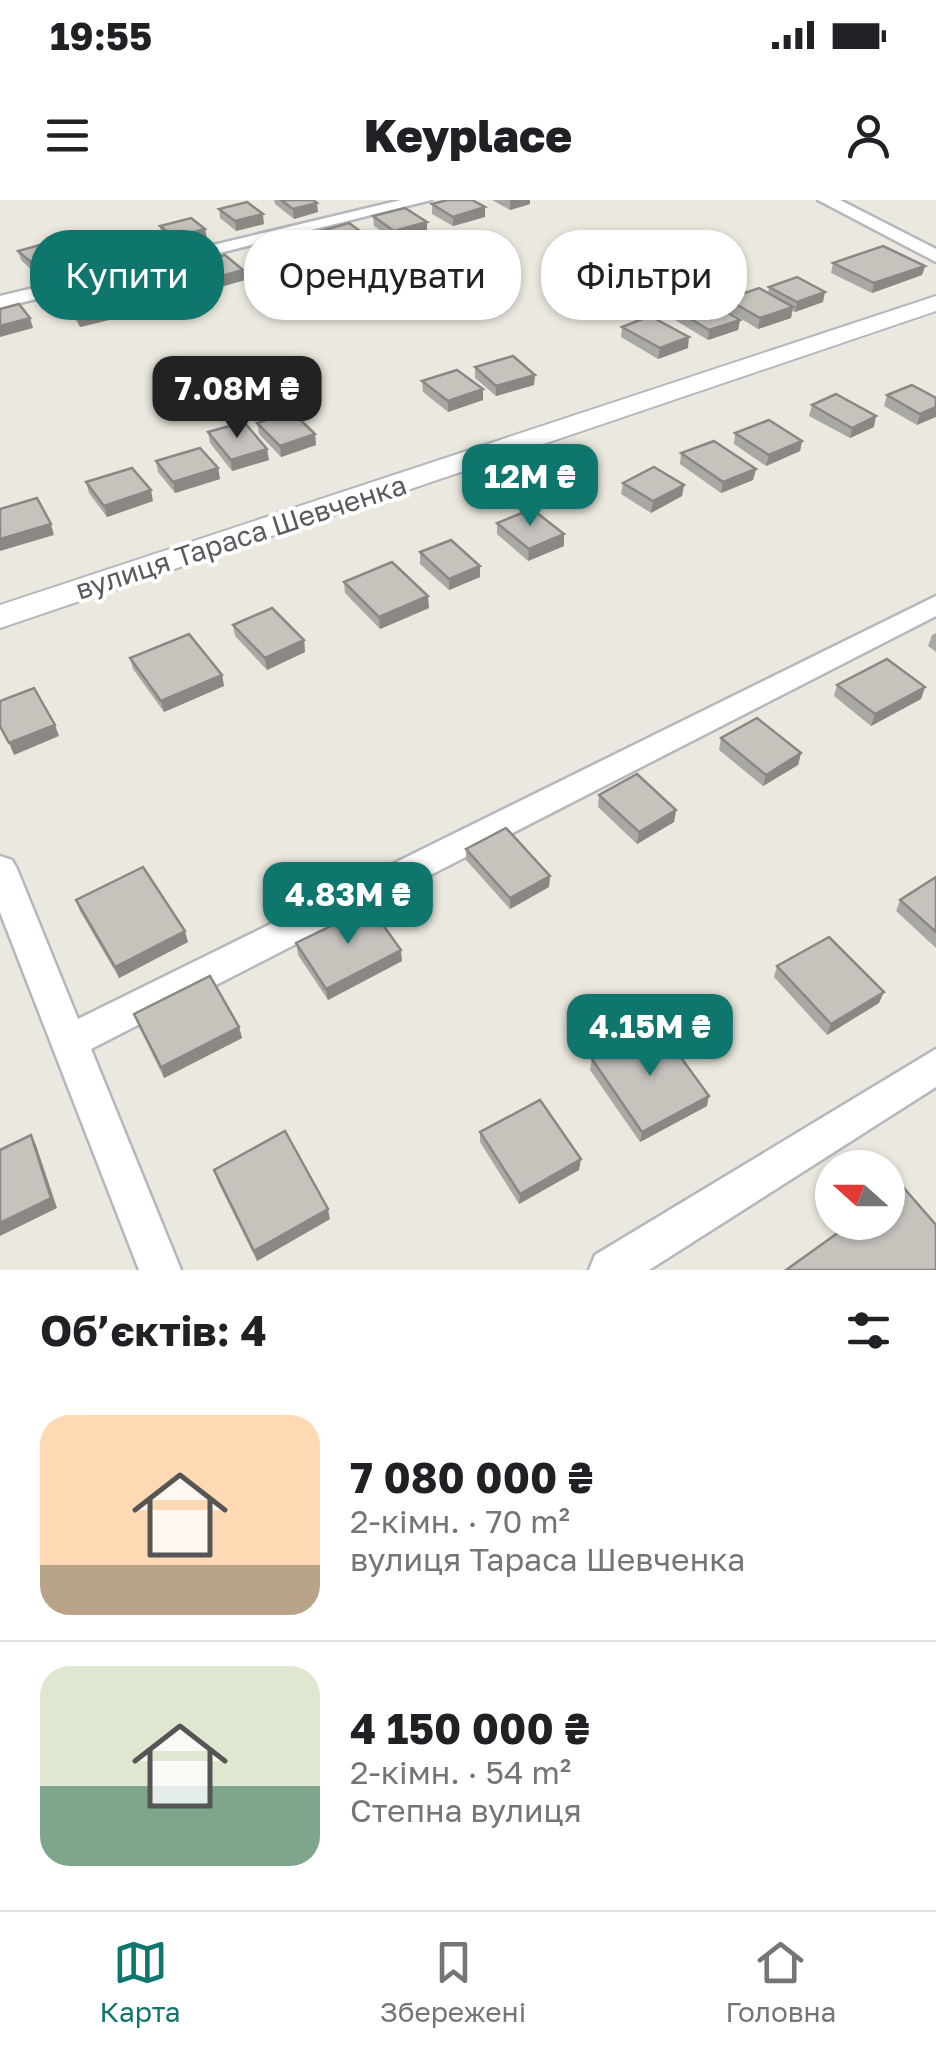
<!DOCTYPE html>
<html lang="uk">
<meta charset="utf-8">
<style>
:root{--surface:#fff;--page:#f6f6f6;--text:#202124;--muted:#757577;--line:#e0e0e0;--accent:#0f766e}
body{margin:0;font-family:"Golos Text",sans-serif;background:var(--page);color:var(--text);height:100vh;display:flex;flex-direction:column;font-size:38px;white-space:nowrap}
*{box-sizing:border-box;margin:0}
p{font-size:32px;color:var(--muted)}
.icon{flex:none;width:55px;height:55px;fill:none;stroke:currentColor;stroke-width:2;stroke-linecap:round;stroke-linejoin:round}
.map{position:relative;height:1070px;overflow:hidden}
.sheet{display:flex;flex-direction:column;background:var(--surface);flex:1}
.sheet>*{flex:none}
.banner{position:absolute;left:30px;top:30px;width:878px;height:90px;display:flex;gap:20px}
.needle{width:65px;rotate:291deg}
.controls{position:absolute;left:815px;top:950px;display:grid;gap:20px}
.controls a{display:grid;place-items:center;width:90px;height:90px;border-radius:50%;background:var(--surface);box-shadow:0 2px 8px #0004;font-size:50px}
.price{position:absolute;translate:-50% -85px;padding:0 22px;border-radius:20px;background:var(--accent);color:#fff;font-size:32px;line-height:65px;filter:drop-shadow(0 2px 5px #0008)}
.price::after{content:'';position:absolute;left:50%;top:60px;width:30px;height:22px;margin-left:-15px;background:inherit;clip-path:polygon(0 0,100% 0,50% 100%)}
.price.current{background:#222;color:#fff}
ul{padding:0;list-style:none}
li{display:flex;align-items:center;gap:30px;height:250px;padding:0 40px}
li+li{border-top:2px solid var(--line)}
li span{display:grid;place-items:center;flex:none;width:280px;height:200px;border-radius:30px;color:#555}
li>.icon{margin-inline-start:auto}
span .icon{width:120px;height:120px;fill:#fffc;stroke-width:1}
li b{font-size:42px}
h2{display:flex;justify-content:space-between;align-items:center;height:120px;padding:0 40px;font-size:42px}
.pill{padding:0 35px;border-radius:40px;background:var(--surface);box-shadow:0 2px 8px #0004;font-size:35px;line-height:90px}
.pill.current{background:var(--accent);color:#fff}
.status{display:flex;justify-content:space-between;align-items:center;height:70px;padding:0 50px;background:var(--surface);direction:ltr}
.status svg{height:28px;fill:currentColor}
header{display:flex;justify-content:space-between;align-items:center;height:130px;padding:0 40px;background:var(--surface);font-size:45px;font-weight:800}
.tabs{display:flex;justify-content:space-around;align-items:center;height:140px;border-top:2px solid var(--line);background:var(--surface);font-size:28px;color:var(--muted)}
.tabs a{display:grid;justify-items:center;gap:5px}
.tabs .current{color:var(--accent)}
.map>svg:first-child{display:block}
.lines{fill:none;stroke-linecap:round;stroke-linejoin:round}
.minor-casing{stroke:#b5b7bc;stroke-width:5}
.tertiary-casing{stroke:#b5b7bc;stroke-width:4}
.minor{fill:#fff;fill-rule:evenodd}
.tertiary{fill:#fff;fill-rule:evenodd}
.wall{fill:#aaa8a3}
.shaded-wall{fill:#8b8884}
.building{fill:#c6c3bd;stroke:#8b8884;stroke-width:2.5}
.labels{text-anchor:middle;stroke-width:8;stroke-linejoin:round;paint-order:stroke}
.far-street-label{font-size:28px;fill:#585b60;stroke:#fff}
</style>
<div class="status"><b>19:55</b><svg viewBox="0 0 49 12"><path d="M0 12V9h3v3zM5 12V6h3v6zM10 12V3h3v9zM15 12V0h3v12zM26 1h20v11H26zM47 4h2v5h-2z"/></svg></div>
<header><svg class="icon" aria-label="menu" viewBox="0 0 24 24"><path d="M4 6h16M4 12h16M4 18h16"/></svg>Keyplace<svg class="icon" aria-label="person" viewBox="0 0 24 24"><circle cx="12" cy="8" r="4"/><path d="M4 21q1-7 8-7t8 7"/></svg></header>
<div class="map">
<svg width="936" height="1070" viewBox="0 0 936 1070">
<rect width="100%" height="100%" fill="#ebe9df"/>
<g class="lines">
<defs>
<g id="minor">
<polygon points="401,0 431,0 0,108 0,96"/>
<polygon points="818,0 840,0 936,49 936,62"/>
<polygon points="936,396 936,416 91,849 181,1070 139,1070 0,712 0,656 12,660 17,669 78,819"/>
<polygon points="936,849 936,887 649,1070 589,1070 595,1055"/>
</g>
<polygon id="tertiary" points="936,96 936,111 0,428 0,405"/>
</defs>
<use href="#minor" class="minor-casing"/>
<use href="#tertiary" class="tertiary-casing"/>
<use href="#minor" class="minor"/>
<use href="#tertiary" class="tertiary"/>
</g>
<g class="wall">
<polygon points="274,0 313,0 318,12 294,19 275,4"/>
<polygon points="492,0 530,0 530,4 510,10"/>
<polygon points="432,4 485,7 485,17 453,26 432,14"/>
<polygon points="219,9 264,24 236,31 220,18"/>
<polygon points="373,16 427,22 427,32 394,40 374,26"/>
<polygon points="160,26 205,29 207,39 176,47 162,36"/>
<polygon points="321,31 368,37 368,46 339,54 322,41"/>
<polygon points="95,41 141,45 143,55 109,63 97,51"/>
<polygon points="259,48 304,51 305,61 278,70 261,58"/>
<polygon points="18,51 70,71 41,79 21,60"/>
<polygon points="194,63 243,70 245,80 213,89 195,73"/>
<polygon points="833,63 925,66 922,75 872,93 831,73"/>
<polygon points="126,77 171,84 173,94 143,102 128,87"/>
<polygon points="769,87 823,102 795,112 792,111 791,118 758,129 725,109 727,99 768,93"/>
<polygon points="63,96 111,109 113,119 80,127 66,106"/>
<polygon points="676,110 740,120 738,130 708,140 675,120"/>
<polygon points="622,127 688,148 658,159 621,137"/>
<polygon points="475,167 534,185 496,196 475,178"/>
<polygon points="422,181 483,189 483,200 448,212 423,192"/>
<polygon points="887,195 936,198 917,225 884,206"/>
<polygon points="812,205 874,227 850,238 809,216"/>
<polygon points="257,223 315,234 316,245 281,257 259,234"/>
<polygon points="208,232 269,260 232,271 210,243"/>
<polygon points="735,233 802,241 800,251 766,266 734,244"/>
<polygon points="681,253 756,269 753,280 721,293 680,264"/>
<polygon points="156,261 218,268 220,279 175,293 158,272"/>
<polygon points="86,282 153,301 107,317 89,293"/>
<polygon points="623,283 684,285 682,296 651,313 621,294"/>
<polygon points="497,323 564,346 528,361 497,334"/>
<polygon points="420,352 480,366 480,377 449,390 420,364"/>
<polygon points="344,382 429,408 380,429 345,393"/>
<polygon points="233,425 304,440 305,452 267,470 235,436"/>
<polygon points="936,433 936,452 928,446 932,435"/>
<polygon points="130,458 222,475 224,486 164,512 133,469"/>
<polygon points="837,485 925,487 921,499 871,526 834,496"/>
<polygon points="721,538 801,553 798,565 763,586 719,550"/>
<polygon points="599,595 676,610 674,622 637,644 598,607"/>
<polygon points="466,649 550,676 549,687 510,709 466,660"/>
<polygon points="936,677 936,748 896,711 900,700"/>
<polygon points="76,700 188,742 119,778 80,711"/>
<polygon points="296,743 402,761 328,800 298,755"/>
<polygon points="777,766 879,803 827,835 774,777"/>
<polygon points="134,814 239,827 242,838 164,878 138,825"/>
<polygon points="592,859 707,906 640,942 590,870"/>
<polygon points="480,932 579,970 519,1004 480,942"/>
<polygon points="214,970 330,1019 257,1061 217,980"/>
</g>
<g class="shaded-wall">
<polygon points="510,0 530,0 530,4 510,10"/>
<polygon points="317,3 318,12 294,19 293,9"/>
<polygon points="485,7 485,17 453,26 453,17"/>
<polygon points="263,14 264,24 236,31 235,21"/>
<polygon points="427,22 427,32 394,40 394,31"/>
<polygon points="205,29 207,39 176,47 174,37"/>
<polygon points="368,37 368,46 339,54 339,44"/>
<polygon points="141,45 143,55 109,63 107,53"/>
<polygon points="304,51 305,61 278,70 277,60"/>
<polygon points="68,62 70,71 41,79 39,69"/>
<polygon points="925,66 922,75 872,93 874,83"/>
<polygon points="243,70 245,80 213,89 211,79"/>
<polygon points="171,84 173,94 143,102 141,92"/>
<polygon points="825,92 823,102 795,112 797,102"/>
<polygon points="793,107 791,118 758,129 760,118"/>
<polygon points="111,109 113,119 80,127 77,117"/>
<polygon points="30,118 33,128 0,137 0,126"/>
<polygon points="740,120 738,130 708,140 709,130"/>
<polygon points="689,137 688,148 658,159 660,148"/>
<polygon points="535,175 534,185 496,196 496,186"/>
<polygon points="483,189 483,200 448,212 448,201"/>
<polygon points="936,207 936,217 917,225 920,214"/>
<polygon points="876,216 874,227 850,238 852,228"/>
<polygon points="315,234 316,245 281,257 280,246"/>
<polygon points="802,241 800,251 766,266 769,255"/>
<polygon points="267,249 269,260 232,271 231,260"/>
<polygon points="218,268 220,279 175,293 173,282"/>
<polygon points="756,269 753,280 721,293 723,282"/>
<polygon points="684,285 682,296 651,313 653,301"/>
<polygon points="151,290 153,301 107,317 104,306"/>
<polygon points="51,324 54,335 0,351 0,339"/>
<polygon points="564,334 564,346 528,361 529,349"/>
<polygon points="480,366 480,377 449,390 449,379"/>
<polygon points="428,396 429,408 380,429 379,417"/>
<polygon points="304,440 305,452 267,470 265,458"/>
<polygon points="222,475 224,486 164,512 161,501"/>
<polygon points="925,487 921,499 871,526 875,514"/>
<polygon points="55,525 59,536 14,555 9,543"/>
<polygon points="801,553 798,565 763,586 766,575"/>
<polygon points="676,610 674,622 637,644 639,632"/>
<polygon points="550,676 549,687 510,709 510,698"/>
<polygon points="185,731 188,742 119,778 115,767"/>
<polygon points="401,750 402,761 328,800 326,789"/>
<polygon points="884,792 879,803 827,835 831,824"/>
<polygon points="239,827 242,838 164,878 161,867"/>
<polygon points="709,896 707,906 640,942 642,932"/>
<polygon points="31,935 36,945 57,1008 0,1036 0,1023"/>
<polygon points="581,959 579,970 519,1004 520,994"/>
<polygon points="328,1009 330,1019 257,1061 254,1051"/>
</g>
<g class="building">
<polygon points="281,0 313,0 317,3 293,9"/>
<polygon points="447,0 472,0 485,7 453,17 432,4"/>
<polygon points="247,2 263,14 235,21 219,9"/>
<polygon points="405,8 427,22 394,31 373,16"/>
<polygon points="191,18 205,29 174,37 160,26"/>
<polygon points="349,23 368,37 339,44 321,31"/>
<polygon points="128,33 141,45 107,53 95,41"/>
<polygon points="286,40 304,51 277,60 259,48"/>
<polygon points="47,43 68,62 39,69 18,51"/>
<polygon points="883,46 925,66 874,83 833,63"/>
<polygon points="225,55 243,70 211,79 194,63"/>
<polygon points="156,69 171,84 141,92 126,77"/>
<polygon points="797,77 825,92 797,102 769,87"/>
<polygon points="759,88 793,107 760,118 727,99"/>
<polygon points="96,89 111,109 77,117 63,96"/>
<polygon points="707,100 740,120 709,130 676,110"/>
<polygon points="19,104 30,118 0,126 0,109"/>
<polygon points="650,116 689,137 660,148 622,127"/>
<polygon points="513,156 535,175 496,186 475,167"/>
<polygon points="457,170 483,189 448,201 422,181"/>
<polygon points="912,185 936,198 936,207 920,214 887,195"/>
<polygon points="836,194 876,216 852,228 812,205"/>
<polygon points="292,212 315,234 280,246 257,223"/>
<polygon points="769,220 802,241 769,255 735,233"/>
<polygon points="244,222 267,249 231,260 208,232"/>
<polygon points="714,241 756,269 723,282 681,253"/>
<polygon points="200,248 218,268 173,282 156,261"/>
<polygon points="654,267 684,285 653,301 623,283"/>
<polygon points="132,268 151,290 104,306 86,282"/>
<polygon points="37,298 51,324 0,339 0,309"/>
<polygon points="532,309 564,334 529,349 497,323"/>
<polygon points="451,340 480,366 449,379 420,352"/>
<polygon points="392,362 428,396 379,417 344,382"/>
<polygon points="272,408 304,440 265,458 233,425"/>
<polygon points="189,434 222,475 161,501 130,458"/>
<polygon points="887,459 925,487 875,514 837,485"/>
<polygon points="34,488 55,525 9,543 0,526 0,501"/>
<polygon points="757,518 801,553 766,575 721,538"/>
<polygon points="637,574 676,610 639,632 599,595"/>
<polygon points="506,628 550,676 510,698 466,649"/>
<polygon points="143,667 185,731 115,767 76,700"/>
<polygon points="936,677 936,732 900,700"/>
<polygon points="370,707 401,750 326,789 296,743"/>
<polygon points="829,737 884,792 831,824 777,766"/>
<polygon points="210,776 239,827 161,867 134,814"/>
<polygon points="658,826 709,896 642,932 592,859"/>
<polygon points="540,900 581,959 520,994 480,932"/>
<polygon points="285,931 328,1009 254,1051 214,970"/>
<polygon points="31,935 51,998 0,1023 0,950"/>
<polygon points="903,987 936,1025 936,1070 786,1070 853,1022 888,1022 888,998"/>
</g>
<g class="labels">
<g class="far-street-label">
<text transform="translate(241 337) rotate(-18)" y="10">вулиця Тараса Шевченка</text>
</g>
</g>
</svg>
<div class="controls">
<a><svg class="needle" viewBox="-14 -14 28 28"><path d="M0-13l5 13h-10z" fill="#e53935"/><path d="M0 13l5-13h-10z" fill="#757577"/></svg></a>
</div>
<b class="price current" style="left:237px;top:241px">7.08M ₴</b>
<b class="price" style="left:530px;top:329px">12M ₴</b>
<b class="price" style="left:348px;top:747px">4.83M ₴</b>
<b class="price" style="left:650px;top:879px">4.15M ₴</b>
<div class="banner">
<a class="pill current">Купити</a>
<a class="pill">Орендувати</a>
<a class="pill">Фільтри</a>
</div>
</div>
<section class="sheet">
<h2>Об’єктів: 4<svg class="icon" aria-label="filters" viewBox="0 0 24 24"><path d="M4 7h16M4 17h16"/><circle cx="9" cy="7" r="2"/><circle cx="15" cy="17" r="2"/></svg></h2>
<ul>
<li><span style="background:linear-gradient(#ffd9b3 75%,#b9a48a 0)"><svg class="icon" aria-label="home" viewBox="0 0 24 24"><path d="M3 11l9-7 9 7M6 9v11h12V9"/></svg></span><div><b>7 080 000 ₴</b><p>2-кімн. · 70 m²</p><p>вулиця Тараса Шевченка</p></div></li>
<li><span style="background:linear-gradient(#dfe7d0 60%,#7fa58c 0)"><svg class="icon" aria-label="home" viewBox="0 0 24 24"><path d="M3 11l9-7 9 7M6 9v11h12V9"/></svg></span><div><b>4 150 000 ₴</b><p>2-кімн. · 54 m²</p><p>Степна вулиця</p></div></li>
</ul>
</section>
<nav class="tabs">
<a class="current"><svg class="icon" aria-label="map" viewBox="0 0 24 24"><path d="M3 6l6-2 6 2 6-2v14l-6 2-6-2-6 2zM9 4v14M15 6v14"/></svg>Карта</a>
<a><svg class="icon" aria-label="saved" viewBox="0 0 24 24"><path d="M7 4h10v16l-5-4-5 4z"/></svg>Збережені</a>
<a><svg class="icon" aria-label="home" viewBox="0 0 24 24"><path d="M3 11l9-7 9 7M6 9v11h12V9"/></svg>Головна</a>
</nav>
